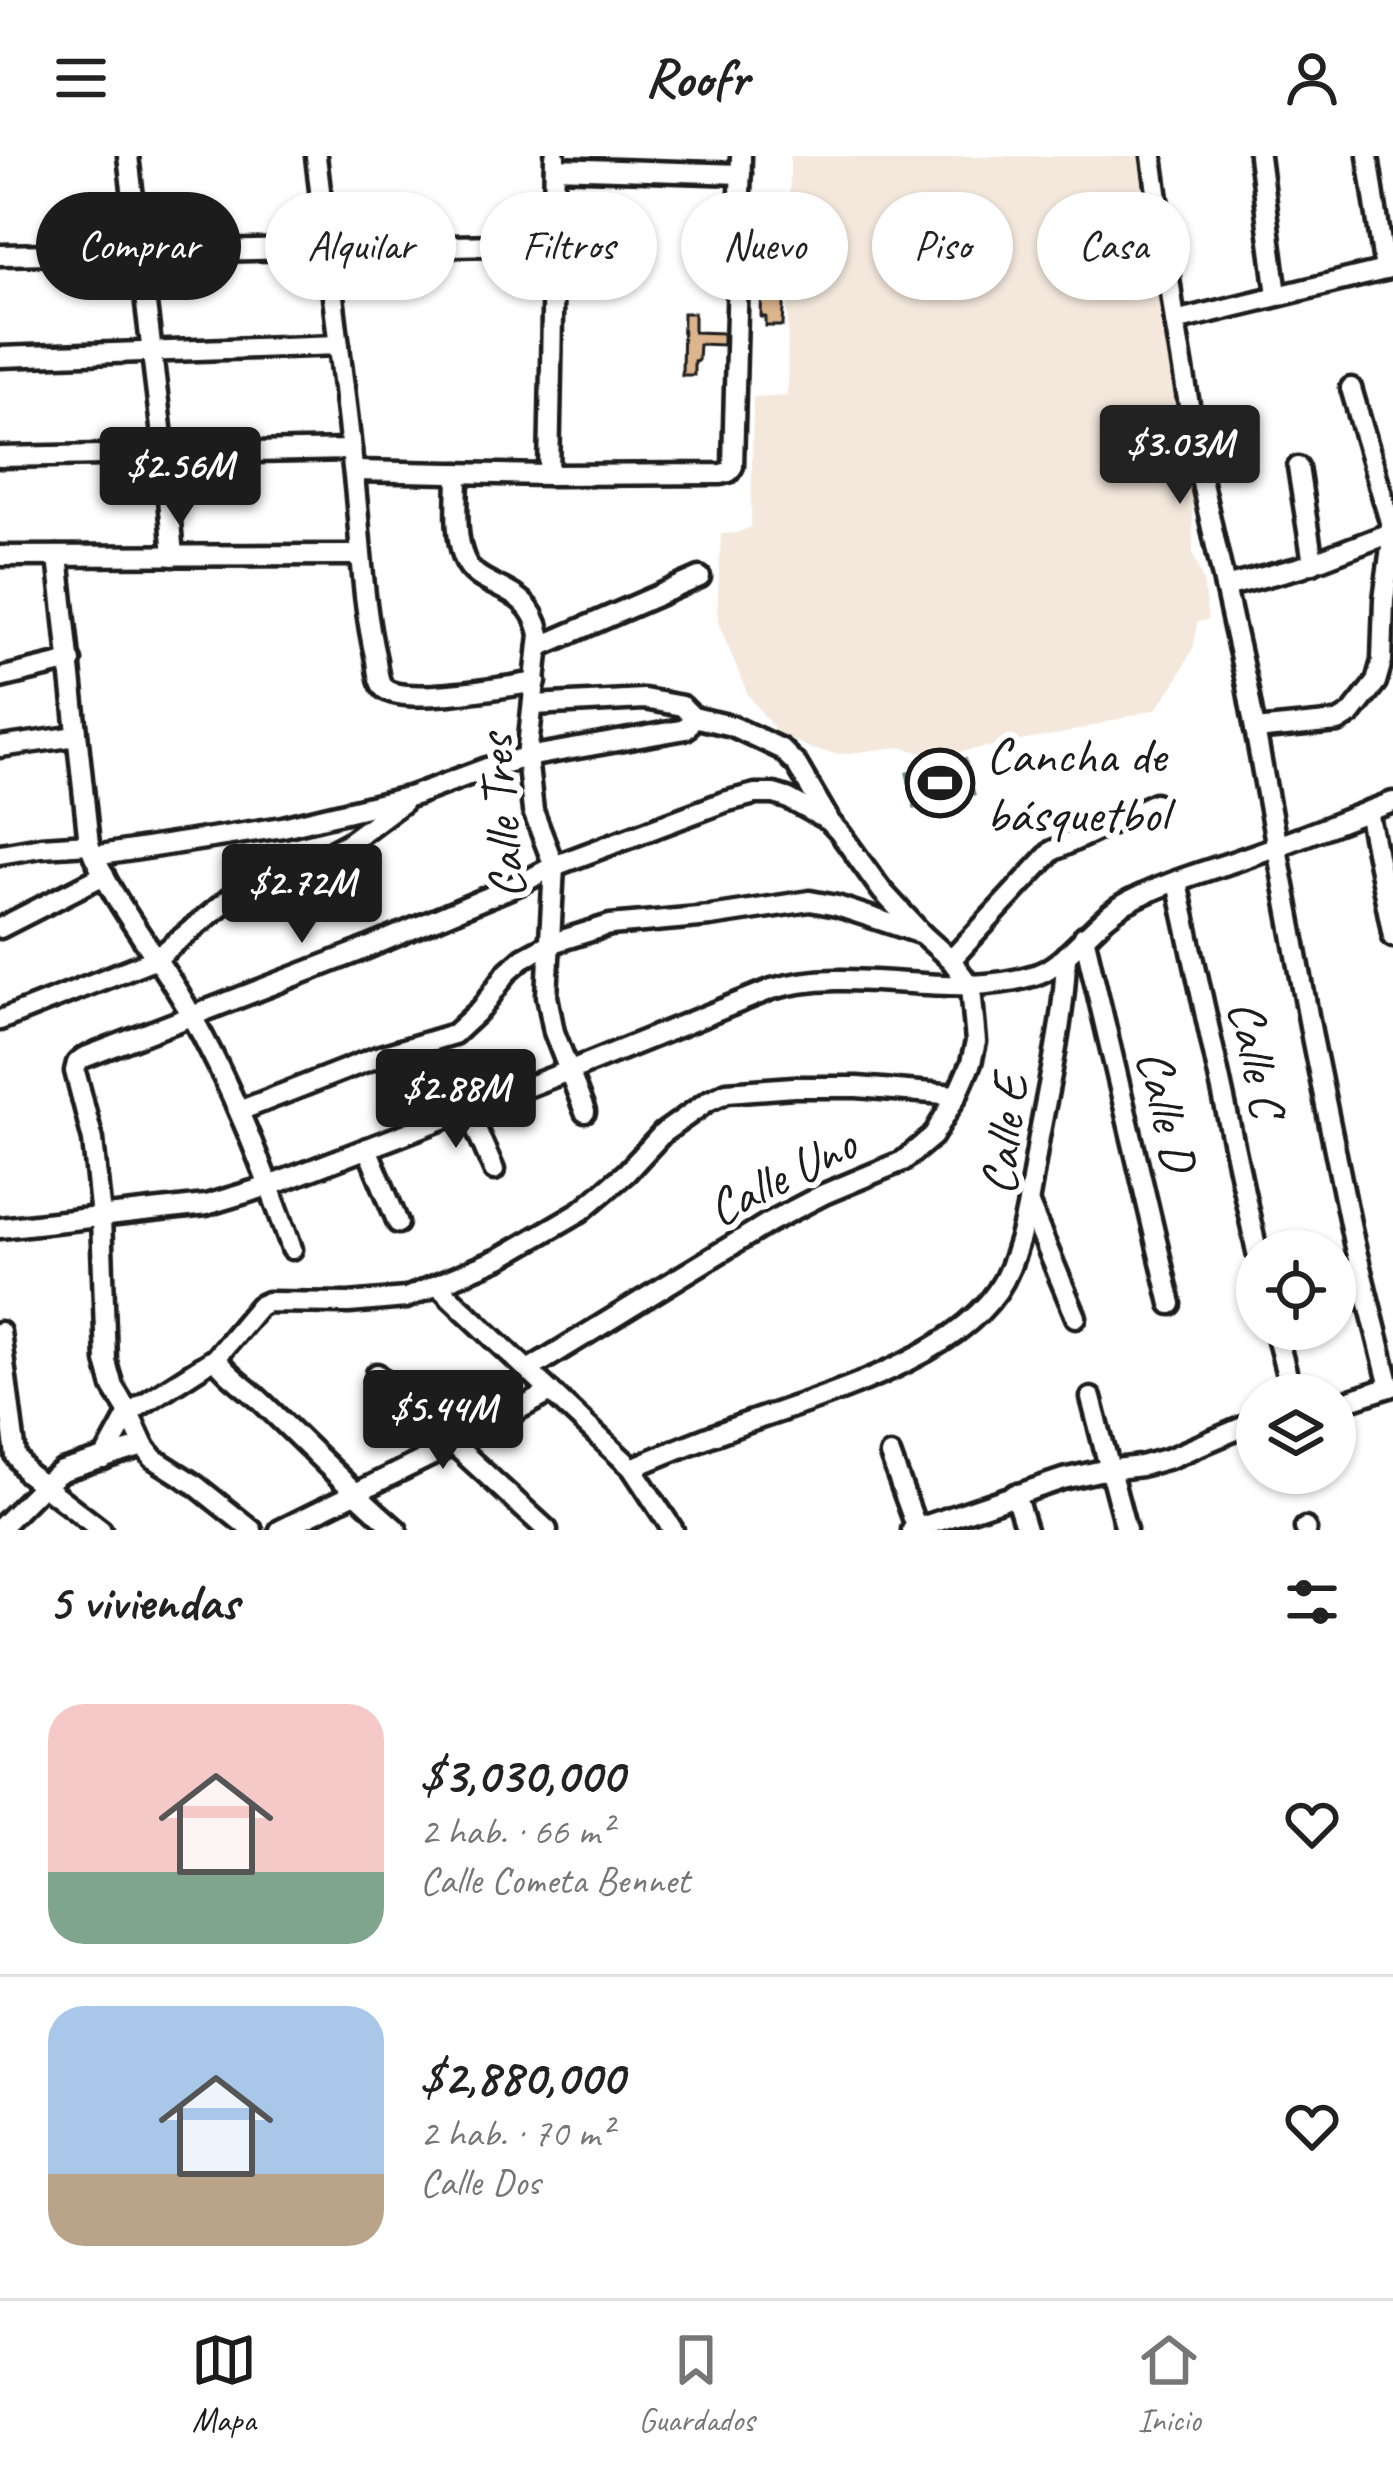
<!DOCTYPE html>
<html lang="es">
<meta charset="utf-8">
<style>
:root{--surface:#fff;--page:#f2f2f2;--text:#222;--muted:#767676;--line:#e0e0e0;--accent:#1c1c1c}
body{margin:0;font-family:Caveat,sans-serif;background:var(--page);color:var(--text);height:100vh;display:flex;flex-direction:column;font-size:45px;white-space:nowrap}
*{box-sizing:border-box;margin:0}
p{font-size:39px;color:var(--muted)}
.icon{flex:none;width:66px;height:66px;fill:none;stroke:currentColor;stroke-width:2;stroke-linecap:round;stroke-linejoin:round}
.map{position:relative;height:1374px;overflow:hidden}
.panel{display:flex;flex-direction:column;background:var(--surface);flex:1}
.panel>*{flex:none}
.guide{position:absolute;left:36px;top:36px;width:1323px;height:108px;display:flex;gap:24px}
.buttons{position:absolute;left:1236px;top:1074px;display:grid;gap:24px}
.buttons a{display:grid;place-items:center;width:120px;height:120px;border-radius:50%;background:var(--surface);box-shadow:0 3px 9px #0004;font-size:60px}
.price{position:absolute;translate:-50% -102px;padding:0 27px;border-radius:12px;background:var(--accent);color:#fff;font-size:39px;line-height:78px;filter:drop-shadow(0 3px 6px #0008)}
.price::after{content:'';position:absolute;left:50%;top:72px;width:36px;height:27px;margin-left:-18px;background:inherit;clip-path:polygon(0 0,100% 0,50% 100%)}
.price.current{background:#222;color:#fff}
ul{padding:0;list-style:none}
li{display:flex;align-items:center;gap:36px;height:300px;padding:0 48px}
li+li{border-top:3px solid var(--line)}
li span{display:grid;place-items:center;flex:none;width:336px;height:240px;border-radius:36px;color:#555}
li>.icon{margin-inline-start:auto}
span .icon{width:144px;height:144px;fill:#fffc;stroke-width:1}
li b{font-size:51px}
h2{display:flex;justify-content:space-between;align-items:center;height:144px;padding:0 48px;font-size:51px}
.pill{padding:0 42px;border-radius:54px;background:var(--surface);box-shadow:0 3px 9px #0004;font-size:42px;line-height:108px}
.pill.current{background:var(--accent);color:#fff}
header{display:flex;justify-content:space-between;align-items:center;height:156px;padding:0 48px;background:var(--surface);font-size:54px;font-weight:800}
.menu{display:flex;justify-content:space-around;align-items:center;height:168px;border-top:3px solid var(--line);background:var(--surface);font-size:33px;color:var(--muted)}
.menu a{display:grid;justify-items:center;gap:6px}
.menu .current{color:var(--accent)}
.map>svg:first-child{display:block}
.built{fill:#f4e8dd}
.green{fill:#a8eab4;stroke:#628368;stroke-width:3}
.building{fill:#dcb48d;stroke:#1c1c1c;stroke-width:3}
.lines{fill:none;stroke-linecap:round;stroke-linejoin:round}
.minor-casing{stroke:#1c1c1c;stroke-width:27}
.minor{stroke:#fff;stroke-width:18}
.labels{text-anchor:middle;stroke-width:12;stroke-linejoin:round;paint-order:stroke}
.poi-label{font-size:51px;fill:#1c1c1c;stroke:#fff;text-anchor:start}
.street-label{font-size:51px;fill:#1c1c1c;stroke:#fff}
</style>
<header><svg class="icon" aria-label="menu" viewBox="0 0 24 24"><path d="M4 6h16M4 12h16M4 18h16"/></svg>Roofr<svg class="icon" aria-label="person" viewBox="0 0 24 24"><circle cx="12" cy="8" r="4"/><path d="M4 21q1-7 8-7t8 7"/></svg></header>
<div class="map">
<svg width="1393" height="1374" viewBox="0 0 1393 1374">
<rect width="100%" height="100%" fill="#fff"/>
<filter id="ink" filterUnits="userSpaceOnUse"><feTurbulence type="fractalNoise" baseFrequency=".00833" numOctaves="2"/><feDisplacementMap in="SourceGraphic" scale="24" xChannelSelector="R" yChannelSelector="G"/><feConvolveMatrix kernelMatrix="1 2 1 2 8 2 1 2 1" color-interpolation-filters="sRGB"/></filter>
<g filter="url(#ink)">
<polygon class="built" points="790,0 1140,0 1192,314 1193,397 1203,425 1208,464 1197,466 1194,490 1174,529 1156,553 1066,577 936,600 899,591 841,598 814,594 778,578 747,537 721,473 717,457 721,378 736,377 751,371 753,241 787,239"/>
<polygon class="green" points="965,603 974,638 915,652 907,617"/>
<g class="building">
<polygon points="771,98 787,99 783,170 766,170 766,161 761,161 762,119 769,119"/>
<polygon points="683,157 694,157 694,176 723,177 723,189 699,188 698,204 694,205 694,219 682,219"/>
</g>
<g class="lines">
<defs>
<g id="minor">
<polyline points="128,0 164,296 173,400"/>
<path d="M316 0C328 104 342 208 353 312 361 376 361 441 376 504 377 512 378 525 383 531 397 551 511 530 536 526"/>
<polyline points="1152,0 1175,165 1202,327 1247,530 1313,886 1354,1087 1390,1231"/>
<polyline points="1259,0 1277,139"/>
<polyline points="1368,0 1385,114"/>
<polyline points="555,12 741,18"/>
<polyline points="0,99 554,88"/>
<polyline points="1175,165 1393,112"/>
<polyline points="0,201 339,189"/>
<polyline points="0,301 351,294"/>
<polyline points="1298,311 1313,407"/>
<polyline points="354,315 549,319 721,318 729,316 733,310 741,0"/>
<path d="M458 317C458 343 454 377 464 402 478 437 528 424 540 478L527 601 533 655 554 710 547 840 554 876 585 956"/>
<polyline points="549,319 555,0"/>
<polyline points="0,400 360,399"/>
<path d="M58 400 89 688C113 748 158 799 189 855 232 930 263 1012 292 1093"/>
<polyline points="1225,431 1301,411 1393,376"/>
<polyline points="539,491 700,421"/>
<polyline points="0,522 71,505"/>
<polyline points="534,549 644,543 682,550 693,561 732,570 781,593 797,609 828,662"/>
<polyline points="1255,574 1338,566 1351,558 1376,526 1382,505 1384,444 1393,376 1351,232"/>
<polyline points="0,591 77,580"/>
<polyline points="1368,655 1393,780"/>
<polyline points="0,698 41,691 89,688"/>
<polyline points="94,700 283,671 412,640 487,612 527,601 686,573 693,561"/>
<polyline points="1177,726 1257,1096"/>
<polyline points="0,772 104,719"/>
<polyline points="1084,780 1171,1148"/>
<polyline points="951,804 1052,695 1155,647"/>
<polyline points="0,864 157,802 235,738 257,726 320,702 348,687 403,646"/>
<polyline points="468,954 494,1014"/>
<polyline points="239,955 377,901 454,878 482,852 508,815 523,802 549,788 610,769 710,760 810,745 837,750 922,778 951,804 971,831 976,886 971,907 957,939 933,980 903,1005 824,1038 770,1066 528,1214"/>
<polyline points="367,992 398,1067"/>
<polyline points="1028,1046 1076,1161"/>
<path d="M0 1072 206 1049 269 1030 571 914 772 833C858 808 949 846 1035 819 1066 810 1094 764 1128 746 1165 726 1208 715 1247 701 1296 684 1344 664 1393 646"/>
<polyline points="438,1130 632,1312 673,1374"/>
<polyline points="1275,1173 1292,1239"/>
<polyline points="0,1176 16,1300 27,1317 101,1374"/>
<path d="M215 1202C229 1222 247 1231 264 1248 308 1290 350 1334 397 1374"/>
<polyline points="377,1218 547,1374"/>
<polyline points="1091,1242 1126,1374"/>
<polyline points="1335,1249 1393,1230"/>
<polyline points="890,1299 917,1373"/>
<polyline points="104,1303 129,1257 215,1202 259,1150 268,1146 349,1147 406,1142 500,1102 581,1055 626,1017 663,977 708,945 727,936 794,931 857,931 957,939"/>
<path d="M632 1312C672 1295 711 1279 752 1265 829 1238 964 1200 1004 1124 1026 1081 1031 1027 1039 981 1050 921 1065 860 1066 799"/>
<polyline points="1015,1338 1026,1374"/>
<polyline points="0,1372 43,1329 62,1315 144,1290"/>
<polyline points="1305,1372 1306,1374"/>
<polyline points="252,1374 194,1328 153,1302 144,1290 129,1257 113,1231 106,1205 101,1061 93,984 75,915 77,907 83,902 360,795 522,727 554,710 724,646 755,638 774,638 787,642 829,665 840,677 882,735 922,778"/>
<polyline points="280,1374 453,1289 551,1236"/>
<polyline points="912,1374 1063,1323 1099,1315 1141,1310 1170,1302 1257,1265"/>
</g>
</defs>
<use href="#minor" class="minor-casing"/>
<use href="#minor" class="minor"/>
</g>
</g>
<defs>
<symbol id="stadium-ring" viewBox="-11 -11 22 22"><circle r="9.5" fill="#fff" stroke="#1c1c1c" stroke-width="1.5"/><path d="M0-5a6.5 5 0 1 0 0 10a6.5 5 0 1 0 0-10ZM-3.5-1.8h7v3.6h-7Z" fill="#1c1c1c"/></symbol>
</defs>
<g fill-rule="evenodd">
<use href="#stadium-ring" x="902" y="589" width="76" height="76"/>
</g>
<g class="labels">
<g class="poi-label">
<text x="986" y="616">Cancha de<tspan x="986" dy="59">básquetbol</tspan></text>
</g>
<g class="street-label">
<text transform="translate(500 661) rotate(-95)" y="18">Calle Tres</text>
<text transform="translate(1258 902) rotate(78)" y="18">Calle C</text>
<text transform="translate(1168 954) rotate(77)" y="18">Calle D</text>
<text transform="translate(1003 979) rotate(-84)" y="18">Calle E</text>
<text transform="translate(781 1019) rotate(-27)" y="18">Calle Uno</text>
</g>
</g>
</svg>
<div class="buttons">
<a><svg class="icon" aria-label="locate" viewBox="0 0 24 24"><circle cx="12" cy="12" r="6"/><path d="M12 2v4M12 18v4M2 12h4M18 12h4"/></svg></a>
<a><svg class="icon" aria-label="layers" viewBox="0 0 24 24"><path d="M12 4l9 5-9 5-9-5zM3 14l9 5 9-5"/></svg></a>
</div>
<b class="price current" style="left:1180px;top:351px">$3.03M</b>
<b class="price" style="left:180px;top:373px">$2.56M</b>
<b class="price" style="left:302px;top:790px">$2.72M</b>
<b class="price" style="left:456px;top:995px">$2.88M</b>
<b class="price" style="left:443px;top:1316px">$5.44M</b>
<div class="guide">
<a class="pill current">Comprar</a>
<a class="pill">Alquilar</a>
<a class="pill">Filtros</a>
<a class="pill">Nuevo</a>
<a class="pill">Piso</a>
<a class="pill">Casa</a>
</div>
</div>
<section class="panel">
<h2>5 viviendas<svg class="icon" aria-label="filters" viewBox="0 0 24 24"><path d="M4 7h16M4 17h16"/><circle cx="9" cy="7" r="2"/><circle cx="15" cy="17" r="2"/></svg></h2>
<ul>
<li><span style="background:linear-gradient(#f6c9c9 70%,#7fa58c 0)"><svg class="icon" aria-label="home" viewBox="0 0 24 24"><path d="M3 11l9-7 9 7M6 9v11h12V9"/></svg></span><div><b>$3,030,000</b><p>2 hab. · 66 m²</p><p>Calle Cometa Bennet</p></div><svg class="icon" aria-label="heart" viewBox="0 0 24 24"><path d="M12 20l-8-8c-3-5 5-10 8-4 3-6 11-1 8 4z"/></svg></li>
<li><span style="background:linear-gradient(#a9c7e8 70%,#b9a48a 0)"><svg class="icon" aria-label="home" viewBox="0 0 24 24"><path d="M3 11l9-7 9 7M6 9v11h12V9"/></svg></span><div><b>$2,880,000</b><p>2 hab. · 70 m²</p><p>Calle Dos</p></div><svg class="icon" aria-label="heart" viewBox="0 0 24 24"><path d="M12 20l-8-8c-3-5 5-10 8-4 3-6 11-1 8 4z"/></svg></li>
</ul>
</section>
<nav class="menu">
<a class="current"><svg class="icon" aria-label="map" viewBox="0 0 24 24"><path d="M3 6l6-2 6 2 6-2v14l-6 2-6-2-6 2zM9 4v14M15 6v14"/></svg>Mapa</a>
<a><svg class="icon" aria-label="saved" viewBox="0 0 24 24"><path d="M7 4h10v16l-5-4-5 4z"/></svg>Guardados</a>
<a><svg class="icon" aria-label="home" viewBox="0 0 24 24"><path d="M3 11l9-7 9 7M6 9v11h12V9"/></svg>Inicio</a>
</nav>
